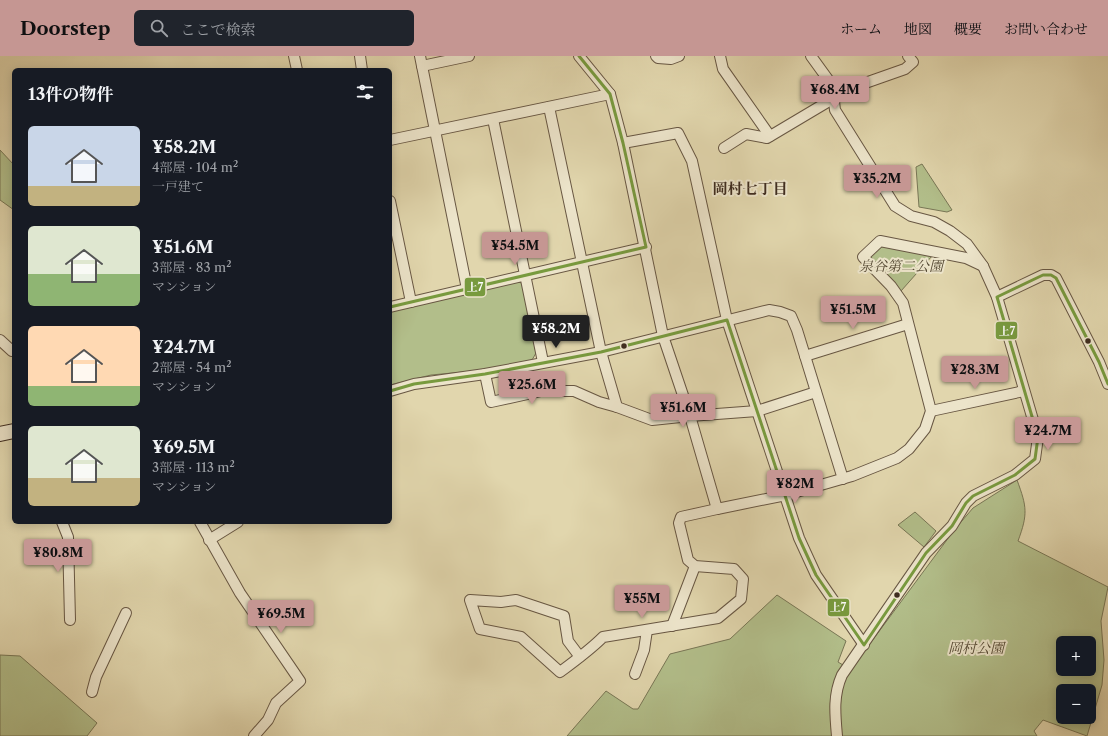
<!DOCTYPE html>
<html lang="ja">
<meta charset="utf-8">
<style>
:root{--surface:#171b24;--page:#20242c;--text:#f1f3f6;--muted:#9ea1a6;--accent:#c59692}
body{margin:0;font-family:"Libre Caslon Text","Noto Serif JP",serif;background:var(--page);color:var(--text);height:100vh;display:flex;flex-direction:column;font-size:15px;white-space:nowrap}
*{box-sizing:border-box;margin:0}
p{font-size:13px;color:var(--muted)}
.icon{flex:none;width:22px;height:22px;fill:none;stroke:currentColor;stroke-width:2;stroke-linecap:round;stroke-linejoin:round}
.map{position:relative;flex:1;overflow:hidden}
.panel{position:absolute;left:12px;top:12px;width:380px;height:456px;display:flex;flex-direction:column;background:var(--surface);border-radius:6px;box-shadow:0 2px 10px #0003}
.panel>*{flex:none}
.controls{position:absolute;left:1056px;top:580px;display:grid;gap:8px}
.controls a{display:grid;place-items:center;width:40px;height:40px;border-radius:6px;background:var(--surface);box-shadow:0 2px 10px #0003;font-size:20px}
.price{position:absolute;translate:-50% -34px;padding:0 9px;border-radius:4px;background:var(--accent);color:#111;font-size:13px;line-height:26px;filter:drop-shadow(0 1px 2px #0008)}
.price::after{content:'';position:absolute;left:50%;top:24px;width:12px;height:9px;margin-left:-6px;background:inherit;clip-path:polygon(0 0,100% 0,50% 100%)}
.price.on{background:#222;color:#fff}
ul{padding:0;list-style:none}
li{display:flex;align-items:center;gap:12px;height:100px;padding:0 16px}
li span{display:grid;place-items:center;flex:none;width:112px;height:80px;border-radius:6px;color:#555}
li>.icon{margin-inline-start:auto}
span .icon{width:48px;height:48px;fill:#fffc;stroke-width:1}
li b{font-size:17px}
h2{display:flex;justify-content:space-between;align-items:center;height:48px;padding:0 16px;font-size:17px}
header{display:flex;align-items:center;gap:24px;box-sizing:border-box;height:56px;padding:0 20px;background:var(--accent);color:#111}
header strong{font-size:19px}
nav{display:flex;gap:22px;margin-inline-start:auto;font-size:14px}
.search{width:280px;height:36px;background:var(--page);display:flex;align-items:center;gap:10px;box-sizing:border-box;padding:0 14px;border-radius:6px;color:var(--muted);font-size:15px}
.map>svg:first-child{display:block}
.green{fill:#b2be8a;stroke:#787655;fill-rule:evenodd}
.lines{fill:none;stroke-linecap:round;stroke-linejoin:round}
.street-casing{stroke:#685743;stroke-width:12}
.secondary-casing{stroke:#3f2d20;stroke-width:16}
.street{stroke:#ece4ca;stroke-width:10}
.secondary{stroke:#ece4ca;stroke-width:14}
.bus-1-casing{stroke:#ece4ca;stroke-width:6}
.bus-1{stroke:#789a3e;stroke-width:3}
.bus-dot{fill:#3f2d20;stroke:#ece4ca;stroke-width:1.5}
.labels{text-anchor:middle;stroke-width:4;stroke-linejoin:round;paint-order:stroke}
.park-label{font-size:14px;font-style:italic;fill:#564a35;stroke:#ece4ca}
.neighbourhood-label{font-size:15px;font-weight:bold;fill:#3f2d20;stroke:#ece4ca}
.line-badge{stroke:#ece4ca;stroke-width:1.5}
.badge-label{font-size:11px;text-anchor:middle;font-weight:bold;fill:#fff}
</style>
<header>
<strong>Doorstep</strong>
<div class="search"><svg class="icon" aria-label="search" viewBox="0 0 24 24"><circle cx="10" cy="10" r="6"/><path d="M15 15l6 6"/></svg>ここで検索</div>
<nav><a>ホーム</a><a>地図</a><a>概要</a><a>お問い合わせ</a></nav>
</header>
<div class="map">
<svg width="1108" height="680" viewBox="0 0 1108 680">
<rect width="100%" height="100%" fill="#e1d6ad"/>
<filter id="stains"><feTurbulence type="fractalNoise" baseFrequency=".005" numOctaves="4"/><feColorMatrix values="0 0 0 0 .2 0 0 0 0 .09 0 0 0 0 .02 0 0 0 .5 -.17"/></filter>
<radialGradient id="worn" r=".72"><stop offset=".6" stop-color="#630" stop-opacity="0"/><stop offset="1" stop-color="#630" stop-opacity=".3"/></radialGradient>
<g class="green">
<polygon points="0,94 14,109 14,154 0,144"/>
<polygon points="922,108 952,154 947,156 919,151 916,111"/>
<polygon points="881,189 932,200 901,235 869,202"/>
<polygon points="516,226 523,227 536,297 532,304 484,314 431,319 390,329 390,255"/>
<path d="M1017 424C1027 451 1028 458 1018 485L1108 531 1101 565 1104 604 1102 629 1087 680 1043 664 1034 675 1037 680H567L606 635 633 653H638L670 598 730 583 777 539 846 585 838 606 848 612 860 601 955 473 973 452ZM1063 587H1089V613H1063ZM1063 635H1089V661H1063Z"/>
<polygon points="915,456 936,475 924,491 898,469"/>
<polygon points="0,599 20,600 97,667 87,680 0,680"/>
</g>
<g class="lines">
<defs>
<g id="street">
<polyline points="294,0 297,14"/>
<polyline points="360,0 362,14"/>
<polyline points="420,0 467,233"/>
<polyline points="579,0 610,38 623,87 663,280 690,360 717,453 786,439 852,420 897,402 909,393 925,373 931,355 903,247 891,230 863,201 880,185 966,202 983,210"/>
<polyline points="656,0 658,2 671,3 679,0"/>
<polyline points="720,0 723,13 770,80"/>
<path d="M811 0 832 29 835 54 895 150 911 160 934 166 950 175 967 188 983 210 997 241 1038 381 1035 403 1015 419 973 440 966 447 952 470 926 497 842 619C833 639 835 658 837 680"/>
<polyline points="422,10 469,0"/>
<polyline points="549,51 601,296 617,351 652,364 690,360 757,355 816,336"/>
<polyline points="493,63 543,306"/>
<polyline points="390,84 610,38"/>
<polyline points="623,87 678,77 692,105 727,264 799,482 816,519 864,589"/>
<polyline points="724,92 746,78 767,82 851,32 905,13 913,6 908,0"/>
<polyline points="390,145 411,246"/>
<polyline points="997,241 1043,219 1051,219 1056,222 1099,306 1108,328"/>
<polyline points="390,251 646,191"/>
<polyline points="0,284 12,295 14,294"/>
<polyline points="805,300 908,268"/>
<polyline points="485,318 491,346 541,335 574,335 599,346 617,351"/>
<polyline points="390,335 414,328 485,318 601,296 769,254 780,256 791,260 797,274 843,423"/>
<polyline points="931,355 1024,335"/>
<polyline points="62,466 68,481 70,564"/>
<polyline points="200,466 240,537 300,625 276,647 268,664 254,680"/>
<polyline points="209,484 238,466"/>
<polyline points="672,570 695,510"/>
<path d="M580 601 568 585 564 560 516 544 501 546 470 544 480 573 521 581 560 616C575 605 590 594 603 581L718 562 741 543 743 523 734 513 695 510 688 504 679 467 681 461 717 453"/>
<polyline points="635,618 644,594 647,574"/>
<polyline points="92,636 96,621 126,557"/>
</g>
<polyline id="secondary" points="0,378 14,375"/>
</defs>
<use href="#street" class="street-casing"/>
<use href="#secondary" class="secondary-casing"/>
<use href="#street" class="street"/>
<use href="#secondary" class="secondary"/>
<defs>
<g id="bus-1">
<polyline points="390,251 646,191 623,87 610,38 579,0"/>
<polyline points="390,335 414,328 485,318 601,296 727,264 799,482 816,519 864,589 926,497 952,470 966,447 973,440 1015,419 1035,403 1038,381 997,241 1043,219 1051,219 1056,222 1099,306 1108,328"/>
</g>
</defs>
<use href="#bus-1" class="bus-1-casing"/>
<use href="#bus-1" class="bus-1"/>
</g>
<g class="bus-dot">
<circle cx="1088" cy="285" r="3.5"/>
<circle cx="624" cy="290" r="3.5"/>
<circle cx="897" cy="539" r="3.5"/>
</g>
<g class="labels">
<g class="park-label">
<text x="901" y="215">泉谷第二公園</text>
<text x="976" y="597">岡村公園</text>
</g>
<g class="neighbourhood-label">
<text x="750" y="138">岡村七丁目</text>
</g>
</g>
<g class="line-badge">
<rect x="464" y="221" width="22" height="20" rx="4" fill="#789a3e"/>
<rect x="995" y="265" width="23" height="19" rx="4" fill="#789a3e"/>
<rect x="827" y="542" width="23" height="19" rx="4" fill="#789a3e"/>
</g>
<g class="badge-label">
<text x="475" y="235">上7</text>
<text x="1007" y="279">上7</text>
<text x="838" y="555">上7</text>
</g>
<rect width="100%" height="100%" filter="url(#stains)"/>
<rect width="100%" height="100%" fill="url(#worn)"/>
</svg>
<div class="controls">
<a>+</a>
<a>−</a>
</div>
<b class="price" style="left:835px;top:54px">¥68.4M</b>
<b class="price" style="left:877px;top:143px">¥35.2M</b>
<b class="price" style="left:515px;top:210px">¥54.5M</b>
<b class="price" style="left:853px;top:274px">¥51.5M</b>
<b class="price on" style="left:556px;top:293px">¥58.2M</b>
<b class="price" style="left:975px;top:334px">¥28.3M</b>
<b class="price" style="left:532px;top:349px">¥25.6M</b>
<b class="price" style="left:683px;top:372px">¥51.6M</b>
<b class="price" style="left:1048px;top:395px">¥24.7M</b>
<b class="price" style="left:795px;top:448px">¥82M</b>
<b class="price" style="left:58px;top:517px">¥80.8M</b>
<b class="price" style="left:642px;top:563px">¥55M</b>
<b class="price" style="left:281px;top:578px">¥69.5M</b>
<section class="panel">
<h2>13件の物件<svg class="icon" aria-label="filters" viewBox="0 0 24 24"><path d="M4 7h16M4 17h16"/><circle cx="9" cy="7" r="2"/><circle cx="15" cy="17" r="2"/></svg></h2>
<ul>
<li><span style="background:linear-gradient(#c9d6e8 75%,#c2b280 0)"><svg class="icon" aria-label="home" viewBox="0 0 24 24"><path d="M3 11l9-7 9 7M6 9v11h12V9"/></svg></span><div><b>¥58.2M</b><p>4部屋 · 104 m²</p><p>一戸建て</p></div></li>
<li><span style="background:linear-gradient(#dfe7d0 60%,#8fb573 0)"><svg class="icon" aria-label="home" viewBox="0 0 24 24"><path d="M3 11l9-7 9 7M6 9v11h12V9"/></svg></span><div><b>¥51.6M</b><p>3部屋 · 83 m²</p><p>マンション</p></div></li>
<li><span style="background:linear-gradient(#ffd9b3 75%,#8fb573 0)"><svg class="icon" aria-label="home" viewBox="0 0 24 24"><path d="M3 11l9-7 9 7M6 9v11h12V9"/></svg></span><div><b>¥24.7M</b><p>2部屋 · 54 m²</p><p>マンション</p></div></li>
<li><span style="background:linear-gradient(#dfe7d0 65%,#c2b280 0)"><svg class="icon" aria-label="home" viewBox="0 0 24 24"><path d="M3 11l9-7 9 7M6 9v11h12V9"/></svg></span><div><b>¥69.5M</b><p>3部屋 · 113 m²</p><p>マンション</p></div></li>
</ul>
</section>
</div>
